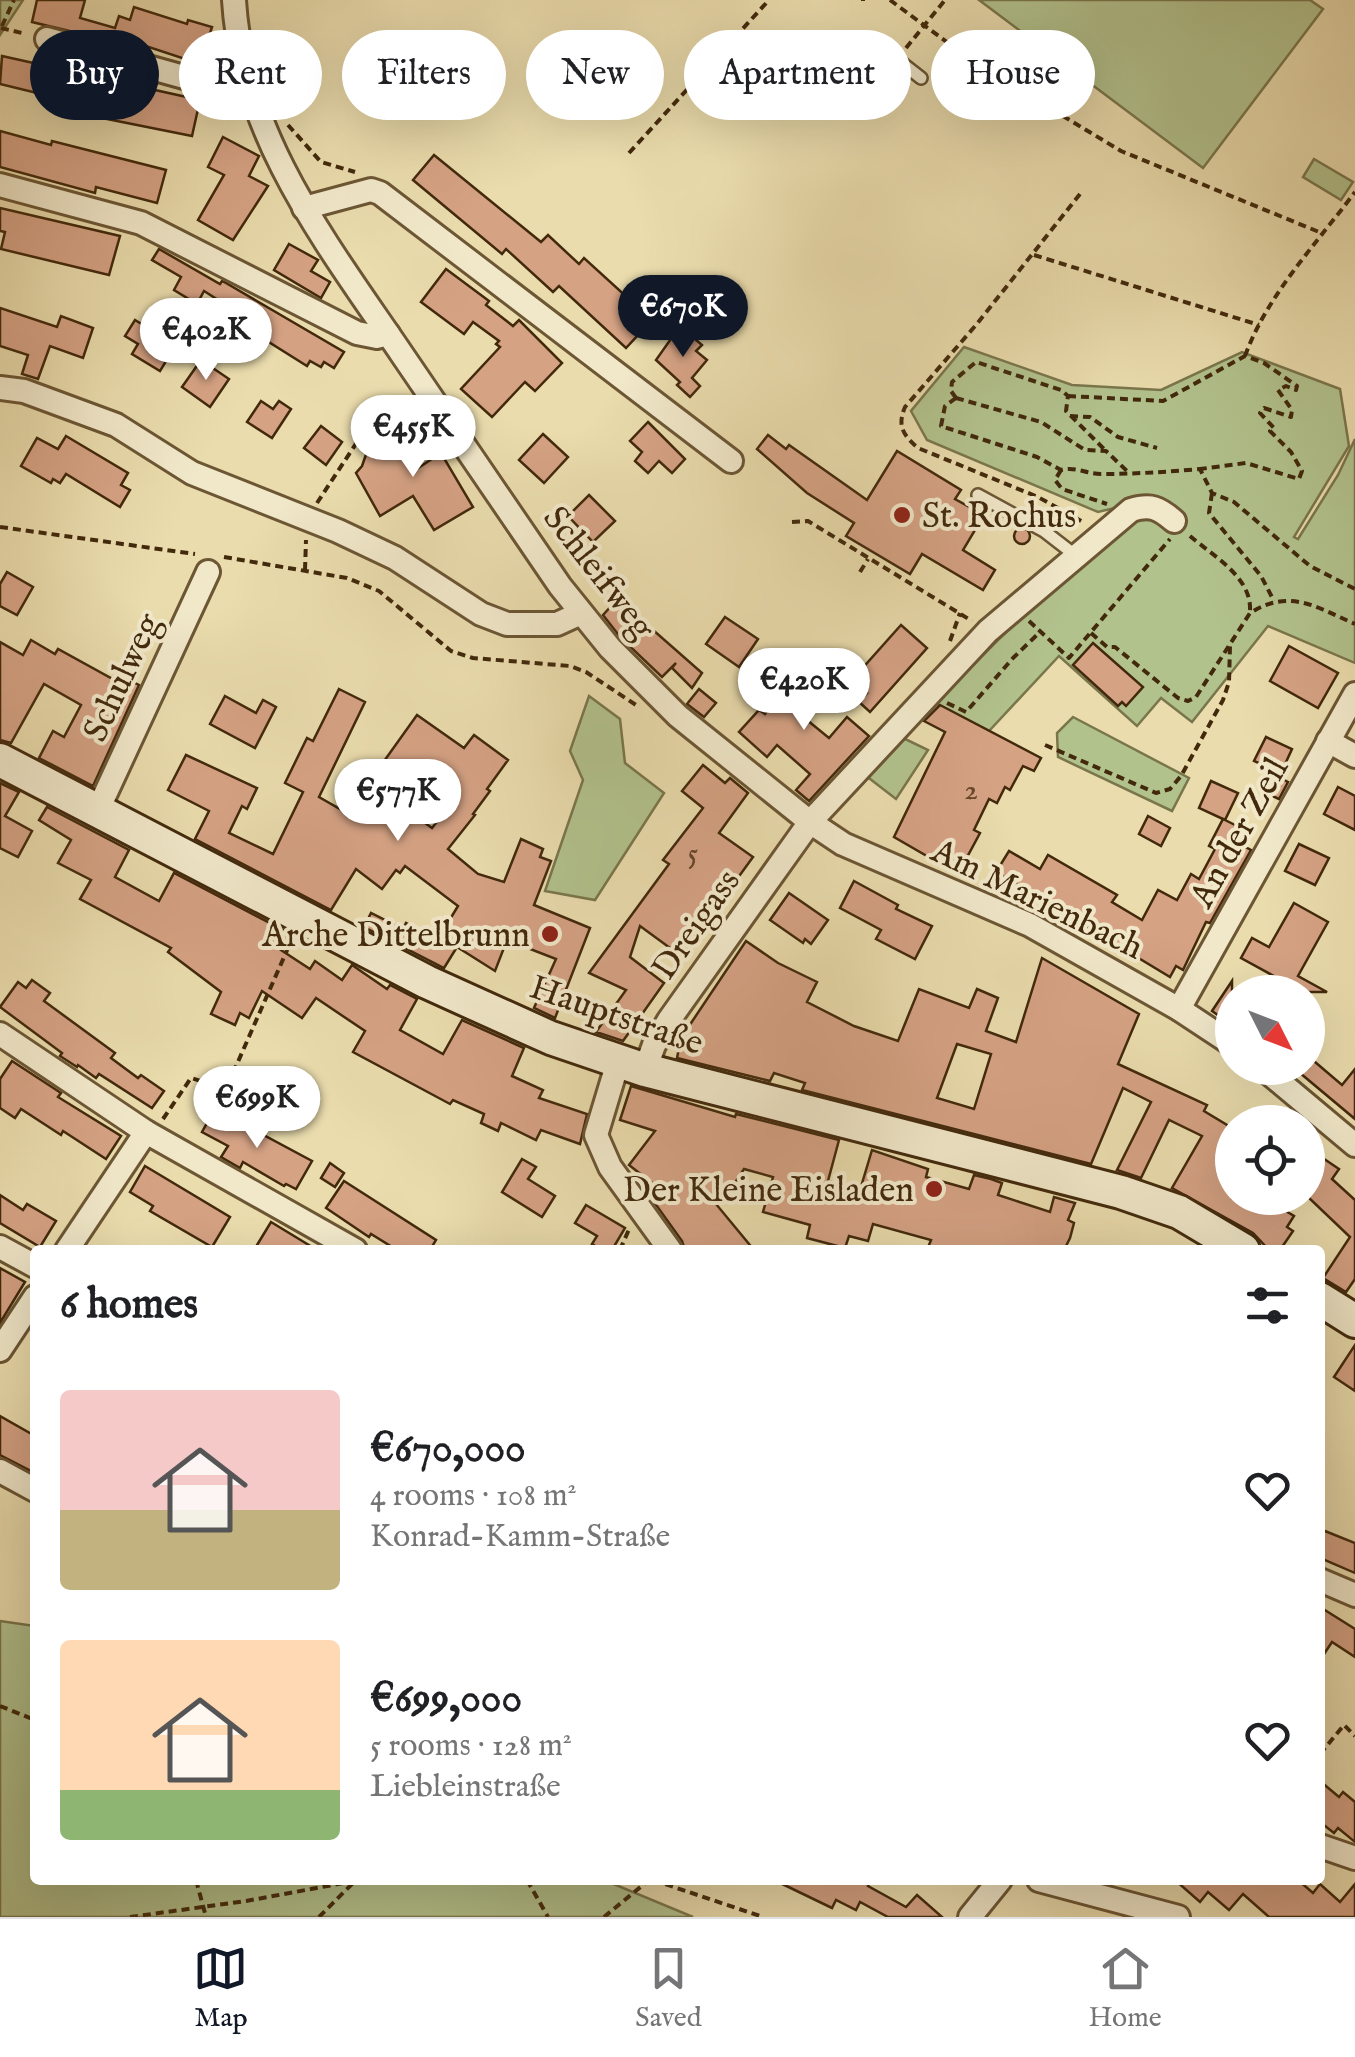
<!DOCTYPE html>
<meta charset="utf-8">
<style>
:root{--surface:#fff;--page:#f6f6f6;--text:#202124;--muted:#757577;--line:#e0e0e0;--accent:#111827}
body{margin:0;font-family:"IM FELL English",serif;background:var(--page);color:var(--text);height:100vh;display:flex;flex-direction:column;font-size:38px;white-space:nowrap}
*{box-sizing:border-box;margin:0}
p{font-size:32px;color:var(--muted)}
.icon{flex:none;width:55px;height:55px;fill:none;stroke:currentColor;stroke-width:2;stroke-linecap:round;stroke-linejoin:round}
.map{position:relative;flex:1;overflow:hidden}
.panel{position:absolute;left:30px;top:1245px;width:1295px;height:640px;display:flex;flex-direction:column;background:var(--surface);border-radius:10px;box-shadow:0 10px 40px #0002}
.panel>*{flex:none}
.top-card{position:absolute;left:30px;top:30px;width:1295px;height:90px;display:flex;gap:20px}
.needle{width:65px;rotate:132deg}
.buttons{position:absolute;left:1215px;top:975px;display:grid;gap:20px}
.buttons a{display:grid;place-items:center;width:110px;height:110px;border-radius:50%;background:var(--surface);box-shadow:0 10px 40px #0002;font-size:50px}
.price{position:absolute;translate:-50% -85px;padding:0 22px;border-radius:35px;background:#fff;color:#222;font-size:32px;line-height:65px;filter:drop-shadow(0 2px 5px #0008)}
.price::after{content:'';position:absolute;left:50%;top:60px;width:30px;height:22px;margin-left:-15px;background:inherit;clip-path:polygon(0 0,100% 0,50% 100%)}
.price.on{background:var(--accent);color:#fff}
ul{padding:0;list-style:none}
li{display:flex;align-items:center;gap:30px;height:250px;padding:0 30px}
li span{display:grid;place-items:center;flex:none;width:280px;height:200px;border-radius:10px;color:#555}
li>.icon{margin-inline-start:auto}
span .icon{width:120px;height:120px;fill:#fffc;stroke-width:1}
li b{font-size:42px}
h2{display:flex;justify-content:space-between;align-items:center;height:120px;padding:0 30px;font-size:42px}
.chip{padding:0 35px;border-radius:45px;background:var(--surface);box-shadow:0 10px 40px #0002;font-size:35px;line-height:90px}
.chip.on{background:var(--accent);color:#fff}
.tabs{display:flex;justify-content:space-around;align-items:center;height:140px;border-top:2px solid var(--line);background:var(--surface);font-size:28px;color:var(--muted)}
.tabs a{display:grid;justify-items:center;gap:5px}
.tabs .on{color:var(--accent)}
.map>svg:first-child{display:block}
.green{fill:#b2c28d;stroke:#7a764c;stroke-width:2.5}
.building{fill:#d5a284;stroke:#42290c;stroke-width:2.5;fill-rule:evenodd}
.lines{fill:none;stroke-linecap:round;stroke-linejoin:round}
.lane-casing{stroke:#6c5634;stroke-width:16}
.street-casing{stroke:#6c5634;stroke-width:28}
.secondary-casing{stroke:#42290c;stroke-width:38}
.path{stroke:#42290c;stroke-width:4;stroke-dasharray:8 5;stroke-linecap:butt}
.lane{stroke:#f1e8ca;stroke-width:11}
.street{stroke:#f1e8ca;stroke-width:22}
.secondary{stroke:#f1e8ca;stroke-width:32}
.poi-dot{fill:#8f2418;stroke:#f1e8ca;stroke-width:4}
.labels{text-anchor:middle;stroke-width:8;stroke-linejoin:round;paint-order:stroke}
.number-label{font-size:30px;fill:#67472a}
.poi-label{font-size:35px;fill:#42290c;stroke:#f1e8ca;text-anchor:end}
.street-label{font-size:35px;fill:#42290c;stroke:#f1e8ca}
</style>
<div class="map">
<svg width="1355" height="1917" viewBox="0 0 1355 1917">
<rect width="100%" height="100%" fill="#eadcad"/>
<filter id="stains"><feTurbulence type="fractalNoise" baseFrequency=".002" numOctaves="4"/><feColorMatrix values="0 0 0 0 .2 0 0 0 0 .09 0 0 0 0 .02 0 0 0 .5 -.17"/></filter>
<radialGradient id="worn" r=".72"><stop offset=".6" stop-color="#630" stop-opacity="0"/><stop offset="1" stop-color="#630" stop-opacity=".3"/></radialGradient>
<g class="green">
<polygon points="0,0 23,0 0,35"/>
<polygon points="979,0 1310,0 1323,9 1203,168"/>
<polygon points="1314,159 1353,182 1341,200 1303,177"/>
<polygon points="964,347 1072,385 1161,390 1242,352 1340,389 1349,446 1294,537 1298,539 1338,475 1355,439 1355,663 1268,626 1192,722 1161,698 1137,726 1059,656 989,731 935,703 1017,621 1139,518 1152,499 1098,512 927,440 911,411"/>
<polygon points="589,696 620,719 625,763 664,793 595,900 545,891 583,780 570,751"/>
<polygon points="1073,717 1189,778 1172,811 1058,757 1057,733"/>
<polygon points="901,737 928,750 896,799 865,775"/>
<polygon points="0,1621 35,1626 35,1880 604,1880 693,1917 0,1917"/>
</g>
<g class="building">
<polygon points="37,0 85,0 80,18 115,28 119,16 130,20 134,7 187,24 188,20 212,27 200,64 149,47 148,50 32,22"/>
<polygon points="2,56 200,100 192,136 92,116 95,101 73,96 74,90 43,83 41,94 0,84"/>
<polygon points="0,131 51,145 52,141 166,170 157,203 96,187 95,193 0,167"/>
<polygon points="223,137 259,156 249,176 268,186 233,240 198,220 224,175 208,167"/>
<polygon points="434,155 541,242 548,235 579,264 584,258 640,309 626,325 638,335 626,348 559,286 553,292 506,249 502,254 413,180"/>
<polygon points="0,208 120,236 109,275 1,249 5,232 0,231"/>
<polygon points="289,244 318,260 311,271 330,282 321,298 274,270"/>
<polygon points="159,249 220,284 222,281 226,283 344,352 334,368 324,362 321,367 310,361 307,366 232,319 237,312 204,291 197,304 174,290 181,277 152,260"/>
<polygon points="446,269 489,301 486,305 513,326 519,320 562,363 535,391 525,382 492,417 461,389 500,347 496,344 499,341 473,322 464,334 421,302"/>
<polygon points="0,308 57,327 61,316 93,328 83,358 50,346 38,379 22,374 28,355 0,346"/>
<polygon points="135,320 176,345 160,371 132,354 138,344 125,336"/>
<polygon points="680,326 702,345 696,351 707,360 692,378 700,386 690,397 677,385 680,382 656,360"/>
<polygon points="201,360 229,379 210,407 182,387"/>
<polygon points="261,401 273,409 279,401 291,409 272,438 247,422"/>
<polygon points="648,422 685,459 672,473 659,461 648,473 635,461 642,452 630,441"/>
<polygon points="408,423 426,430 418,468 441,453 473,507 434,530 413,496 380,516 356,473 362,466 369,446 383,458 389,435 404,439"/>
<polygon points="321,426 342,442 326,465 304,448"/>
<polygon points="543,434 568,457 544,483 519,460"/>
<polygon points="768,435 786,449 789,445 867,500 897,451 961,490 955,499 984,515 963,550 995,570 983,590 922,554 910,574 846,536 854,523 807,493 757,449"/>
<polygon points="66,436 128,473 121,485 130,490 120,507 66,474 60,483 53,479 51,483 21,466 37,438 58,449"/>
<polygon points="589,495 615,521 593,542 568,516"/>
<circle cx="1022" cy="536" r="8"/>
<polygon points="7,572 33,587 17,615 0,606 0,584"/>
<polygon points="613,604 638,629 644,622 702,673 692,688 672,668 676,663 662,677 621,638 603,615"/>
<polygon points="725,617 758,639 739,667 706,644"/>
<polygon points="901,625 927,648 870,712 859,702 867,693 852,680"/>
<polygon points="31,640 55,654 58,649 120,683 123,677 139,685 93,786 39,758 53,731 64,737 81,705 44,684 11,743 0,740 0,642 23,655"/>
<polygon points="1093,643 1143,687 1126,706 1122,702 1118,706 1073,665"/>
<polygon points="1289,646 1338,673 1318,708 1270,681"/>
<polygon points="803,668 830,684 807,720 829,738 847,717 869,736 809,801 796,790 810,774 777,745 767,757 739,732 759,710 765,714 780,691 786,695"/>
<path d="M339 689 365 702 319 797 354 817 388 769 382 764 417 715 464 748 474 735 508 760 487 789 490 791 473 814 475 815 448 849 478 874 504 882 521 839 543 849 540 857 551 861 534 905 590 928 555 1018 534 1008 556 959 507 940 495 971 457 947 444 968 364 927 371 913 403 929 406 923 438 939 458 906 405 866 400 873 396 870 382 889 356 869 331 910 195 839 209 811 168 790 186 755 257 788 247 809 242 806 229 833 273 854 303 792 285 783 307 738 313 741ZM431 773 460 792 432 828 406 809Z"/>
<polygon points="699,689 716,703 704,717 687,704"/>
<polygon points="225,696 256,713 263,700 276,707 255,748 210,724"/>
<polygon points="940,705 1041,758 1034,771 1023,766 1010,790 1005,787 997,803 989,799 974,830 980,833 958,874 894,837 945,732 924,721"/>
<polygon points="1266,737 1292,749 1281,773 1254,761"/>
<polygon points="703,765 725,783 730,778 748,793 719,833 753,857 681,956 640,926 630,957 664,983 623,1041 596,1032 626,990 589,973 669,864 663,860 703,808 682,791"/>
<polygon points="1271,773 1288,782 1279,799 1262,791"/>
<polygon points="1211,781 1238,793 1225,820 1199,808"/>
<polygon points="0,783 19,792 5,816 32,831 18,857 0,848"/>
<polygon points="1338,787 1355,796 1355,830 1324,814"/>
<polygon points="47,807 129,850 115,877 159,901 174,873 289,933 281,950 310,969 315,961 342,980 352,965 387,989 390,985 417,999 400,1030 443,1054 462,1020 524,1048 512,1076 543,1090 539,1098 587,1114 580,1144 541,1130 536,1140 501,1123 498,1131 481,1123 484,1114 453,1100 450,1104 353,1052 365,1031 316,998 302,1018 262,991 249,1018 240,1013 235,1025 211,1014 221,992 168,952 171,948 80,899 91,880 58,863 71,840 39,820"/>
<polygon points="1148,816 1170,828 1161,846 1139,834"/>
<polygon points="1223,819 1241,828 1234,841 1251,850 1210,923 1206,922 1183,970 1176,966 1170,977 996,872 1009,851 1040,869 1048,855 1117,895 1112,902 1142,920 1158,890 1177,900 1191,874 1199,879 1215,849 1209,846"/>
<polygon points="1299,844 1329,858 1315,885 1285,871"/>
<polygon points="854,881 898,905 896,909 932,926 915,959 876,939 881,930 840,908"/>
<polygon points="789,893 828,920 811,944 805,939 803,943 770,920"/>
<polygon points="1294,903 1328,922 1298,976 1327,992 1274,992 1281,980 1241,958 1252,938 1269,947"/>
<path d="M746 941 778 963 817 982 807 1002 854 1026 898 1041 919 989 969 1008 977 989 998 998 986 1031 1016 1042 1042 958 1139 1014 1118 1064 1207 1105 1204 1111 1232 1128V1198H1264L1294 1216 1287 1227 1293 1231 1280 1250H1269L1253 1233 1172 1188 1202 1136 1169 1120 1141 1178 1117 1170 1151 1102 1123 1088 1091 1164 802 1090 805 1083 774 1073 770 1081 677 1058 681 1038ZM957 1044 991 1054 974 1109 937 1098Z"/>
<polygon points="32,980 50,993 44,1001 115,1053 111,1058 138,1078 141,1075 164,1091 152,1108 99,1074 96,1078 78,1065 77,1067 60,1056 62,1053 0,1007 18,982 26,988"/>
<polygon points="1232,981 1232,1025 1212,1011"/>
<polygon points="1308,1056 1342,1085 1355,1069 1355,1119 1294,1068 1308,1068"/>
<polygon points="12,1061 61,1093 58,1097 121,1136 106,1159 63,1131 61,1135 21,1109 15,1118 0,1108 0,1079"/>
<polygon points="631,1086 735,1117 736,1114 839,1140 828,1181 860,1190 872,1150 928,1169 926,1177 969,1189 974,1175 991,1179 1002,1183 998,1195 1050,1212 1054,1197 1075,1203 1068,1220 1074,1223 1070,1238 1064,1250 927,1250 931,1240 873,1224 868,1241 849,1236 845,1248 807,1238 810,1225 763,1212 773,1177 744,1169 723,1201 711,1198 754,1250 685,1250 682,1241 649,1195 656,1186 629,1165 655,1131 620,1120"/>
<polygon points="215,1109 312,1161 296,1189 286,1184 284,1186 243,1162 240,1168 221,1157 228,1146 202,1132"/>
<polygon points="1308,1148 1339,1169 1332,1179 1355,1200 1355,1279 1346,1292 1323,1278 1350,1237 1308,1197"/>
<polygon points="522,1159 536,1167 528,1179 555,1196 542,1217 502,1192"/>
<polygon points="330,1163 344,1173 335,1187 321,1178"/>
<polygon points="145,1166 230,1217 212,1247 150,1211 153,1206 130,1192"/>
<polygon points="344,1181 436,1240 430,1250 397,1250 371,1234 369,1237 326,1208"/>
<polygon points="0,1195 23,1210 27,1204 56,1221 40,1247 0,1223"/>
<polygon points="586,1205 625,1228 612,1250 602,1250 592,1244 597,1236 575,1223"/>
<polygon points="271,1222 317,1250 254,1250"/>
<polygon points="0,1268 25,1282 0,1323"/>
<polygon points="1355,1345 1355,1391 1334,1377"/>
<polygon points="0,1416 35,1436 35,1473 0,1455"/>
<polygon points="1320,1529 1355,1543 1355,1573 1320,1558"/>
<polygon points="1320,1607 1355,1629 1355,1657 1332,1642 1320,1660"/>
<polygon points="1320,1781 1339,1797 1343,1792 1355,1802 1355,1842 1338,1828 1334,1833 1320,1822"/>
<polygon points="774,1880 871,1880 868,1886 906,1907 917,1895 942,1917 888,1917 860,1902 856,1910 836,1900 832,1908"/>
<polygon points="1175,1880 1298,1880 1313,1893 1320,1884 1340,1902 1355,1884 1355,1917 1269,1917 1243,1894 1229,1910 1208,1892 1200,1902"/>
</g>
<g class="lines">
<defs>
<g id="lane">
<polyline points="871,39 921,78"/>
<polyline points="978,495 1044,531 1075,555"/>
</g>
<g id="street">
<path d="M234 0C242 136 327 244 401 353 454 430 507 508 560 586L610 648 678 716 810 822 843 844 1030 925 1179 1009 1232 1044"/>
<polyline points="47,39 220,87 250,91"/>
<polyline points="0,185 141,223 357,333 377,337 388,334"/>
<polyline points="304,208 371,190 380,193 731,461"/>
<polyline points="0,388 24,391 116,425 192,473 338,531 395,558 481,614 507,624 557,624 581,613"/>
<polyline points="1328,741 1355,756"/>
<polyline points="97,812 208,572"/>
<polyline points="1179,1009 1355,694"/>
<polyline points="0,1034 146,1132 355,1250"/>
<polyline points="618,1062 596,1135 610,1167 670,1250"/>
<polyline points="1263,1068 1355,1145"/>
<path d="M645 1070 654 1045 669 1020 810 822 988 631 1131 510C1151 504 1159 508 1174 521"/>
<polyline points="0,1247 35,1266"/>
<polyline points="67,1250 146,1132"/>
<polyline points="0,1350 35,1297"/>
<polyline points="0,1471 35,1490"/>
<polyline points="1320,1580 1355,1595"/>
<polyline points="1320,1846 1355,1858"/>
<polyline points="1039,1880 1178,1917"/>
<polyline points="970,1917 1000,1880"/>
</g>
<g id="secondary">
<polyline points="0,760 427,982 551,1038 645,1070 1121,1192 1179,1212 1243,1250"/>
<polyline points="1320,1299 1355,1321"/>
</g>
</defs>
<use href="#lane" class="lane-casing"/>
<use href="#street" class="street-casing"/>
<use href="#secondary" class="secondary-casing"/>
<g class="path">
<polyline points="863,0 863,1"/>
<polyline points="890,0 975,63 1121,151 1324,234"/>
<polyline points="2,26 14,0"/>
<polyline points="1,28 26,34"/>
<polyline points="906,48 945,0"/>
<polyline points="288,125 321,162 355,172"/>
<polyline points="629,153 769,0"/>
<path d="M1080 194 976 325 905 407C897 426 903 435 918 448L1038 497 1083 522"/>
<polyline points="1034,255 1259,325"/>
<path d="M1245 356C1267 295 1317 243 1355 192"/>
<polyline points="1068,396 1163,401 1245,356 1264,363 1297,386 1296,390 1286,386 1278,390 1292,410 1291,417 1264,408 1260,413 1274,428 1270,431 1291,452 1302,471 1299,479 1246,463 1200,469"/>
<path d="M956 398 945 406 941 426 1037 457 1061 470C1075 466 1086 474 1101 474 1134 474 1166 472 1200 469L1212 493 1234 502 1310 566 1355 589"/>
<polyline points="956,398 951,391 952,382 976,362 1061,390 1068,396 1066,411 1106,451"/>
<polyline points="956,398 1041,422 1085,450 1106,451 1127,471"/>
<polyline points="1070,416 1090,417 1118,437 1157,448"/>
<polyline points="1061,470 1055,480 1062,489 1107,504"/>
<polyline points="1212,493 1209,513 1261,576 1274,601"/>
<polyline points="317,503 363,433"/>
<polyline points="792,522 808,521 972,621"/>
<polyline points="0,527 195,554"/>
<path d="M1190 536C1213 556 1252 577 1250 611"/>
<polyline points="224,557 347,578 379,591 451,651 473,658 570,666 586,672 636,705"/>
<polyline points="305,570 306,540"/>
<polyline points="860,572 868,559"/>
<polyline points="1029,621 1069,658 1170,539"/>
<path d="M1091 633 1107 647H1115L1178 698 1188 701 1196 697 1250 613C1290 588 1316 607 1355 624"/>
<polyline points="950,641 960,613"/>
<polyline points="947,703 966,712 1013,658 1040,632"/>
<polyline points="1045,745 1156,793 1170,789 1181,776 1223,700 1229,682 1230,646"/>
<polyline points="163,1119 191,1078 226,1089 292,939"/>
<polyline points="620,1250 630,1227"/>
<polyline points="0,1706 35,1720"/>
<polyline points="1320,1754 1344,1725 1355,1736"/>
<polyline points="196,1880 206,1917"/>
<polyline points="527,1880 548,1917"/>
<polyline points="653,1880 763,1917"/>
<polyline points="130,1917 246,1901 360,1880"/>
<polyline points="319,1917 353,1883"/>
<polyline points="604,1917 649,1880"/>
</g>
<use href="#lane" class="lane"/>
<use href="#street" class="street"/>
<use href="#secondary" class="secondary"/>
</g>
<g class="poi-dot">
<circle cx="902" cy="515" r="10"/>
<circle cx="550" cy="934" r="10"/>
<circle cx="934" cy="1189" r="10"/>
</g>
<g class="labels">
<g class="number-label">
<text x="971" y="799">2</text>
<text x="693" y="863">5</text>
</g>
<g class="poi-label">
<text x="922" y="527" text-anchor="start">St. Rochus</text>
<text x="530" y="946">Arche Dittelbrunn</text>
<text x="914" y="1201">Der Kleine Eisladen</text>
</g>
<g class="street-label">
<text transform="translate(600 572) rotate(52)" y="12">Schleifweg</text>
<text transform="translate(121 677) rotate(-65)" y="12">Schulweg</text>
<text transform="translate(1238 832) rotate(-61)" y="12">An der Zeil</text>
<text transform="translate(1038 898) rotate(26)" y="12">Am Marienbach</text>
<text transform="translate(695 924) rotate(-55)" y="12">Dreigass</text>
<text transform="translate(617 1014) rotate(19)" y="12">Hauptstraße</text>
</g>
</g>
<rect width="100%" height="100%" filter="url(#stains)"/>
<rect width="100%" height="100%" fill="url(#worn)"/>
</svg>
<div class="buttons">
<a><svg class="needle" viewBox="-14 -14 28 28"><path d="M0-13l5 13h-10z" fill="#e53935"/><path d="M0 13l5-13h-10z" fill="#757577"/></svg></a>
<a><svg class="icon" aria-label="locate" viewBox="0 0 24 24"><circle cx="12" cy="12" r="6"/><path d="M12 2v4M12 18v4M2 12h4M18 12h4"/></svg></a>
</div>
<b class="price on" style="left:683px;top:360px">€670K</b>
<b class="price" style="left:206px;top:383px">€402K</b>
<b class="price" style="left:413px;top:480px">€455K</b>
<b class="price" style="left:804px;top:733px">€420K</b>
<b class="price" style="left:398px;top:844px">€577K</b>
<b class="price" style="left:257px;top:1151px">€699K</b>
<div class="top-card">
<a class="chip on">Buy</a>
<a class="chip">Rent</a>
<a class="chip">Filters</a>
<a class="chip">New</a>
<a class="chip">Apartment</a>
<a class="chip">House</a>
</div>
<section class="panel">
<h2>6 homes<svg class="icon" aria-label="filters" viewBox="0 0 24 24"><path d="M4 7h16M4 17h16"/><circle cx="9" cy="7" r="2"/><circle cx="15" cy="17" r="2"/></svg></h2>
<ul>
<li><span style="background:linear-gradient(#f6c9c9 60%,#c2b280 0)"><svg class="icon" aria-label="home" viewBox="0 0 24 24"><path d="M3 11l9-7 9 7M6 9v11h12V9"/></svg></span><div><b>€670,000</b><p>4 rooms · 108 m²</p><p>Konrad-Kamm-Straße</p></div><svg class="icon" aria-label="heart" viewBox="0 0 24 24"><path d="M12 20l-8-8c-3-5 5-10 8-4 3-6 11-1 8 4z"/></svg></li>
<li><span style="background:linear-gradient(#ffd9b3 75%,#8fb573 0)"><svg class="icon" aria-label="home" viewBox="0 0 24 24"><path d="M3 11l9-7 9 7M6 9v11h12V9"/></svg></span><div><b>€699,000</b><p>5 rooms · 128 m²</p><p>Liebleinstraße</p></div><svg class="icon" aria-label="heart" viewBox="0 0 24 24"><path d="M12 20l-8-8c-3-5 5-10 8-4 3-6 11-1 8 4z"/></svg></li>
</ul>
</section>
</div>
<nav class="tabs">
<a class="on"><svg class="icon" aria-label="map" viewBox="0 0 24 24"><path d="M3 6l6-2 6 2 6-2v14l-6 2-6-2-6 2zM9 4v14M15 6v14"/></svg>Map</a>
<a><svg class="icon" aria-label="saved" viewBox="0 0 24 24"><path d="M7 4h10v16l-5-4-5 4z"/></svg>Saved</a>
<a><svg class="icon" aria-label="home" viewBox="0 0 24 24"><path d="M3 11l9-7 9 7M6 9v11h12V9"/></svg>Home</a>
</nav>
